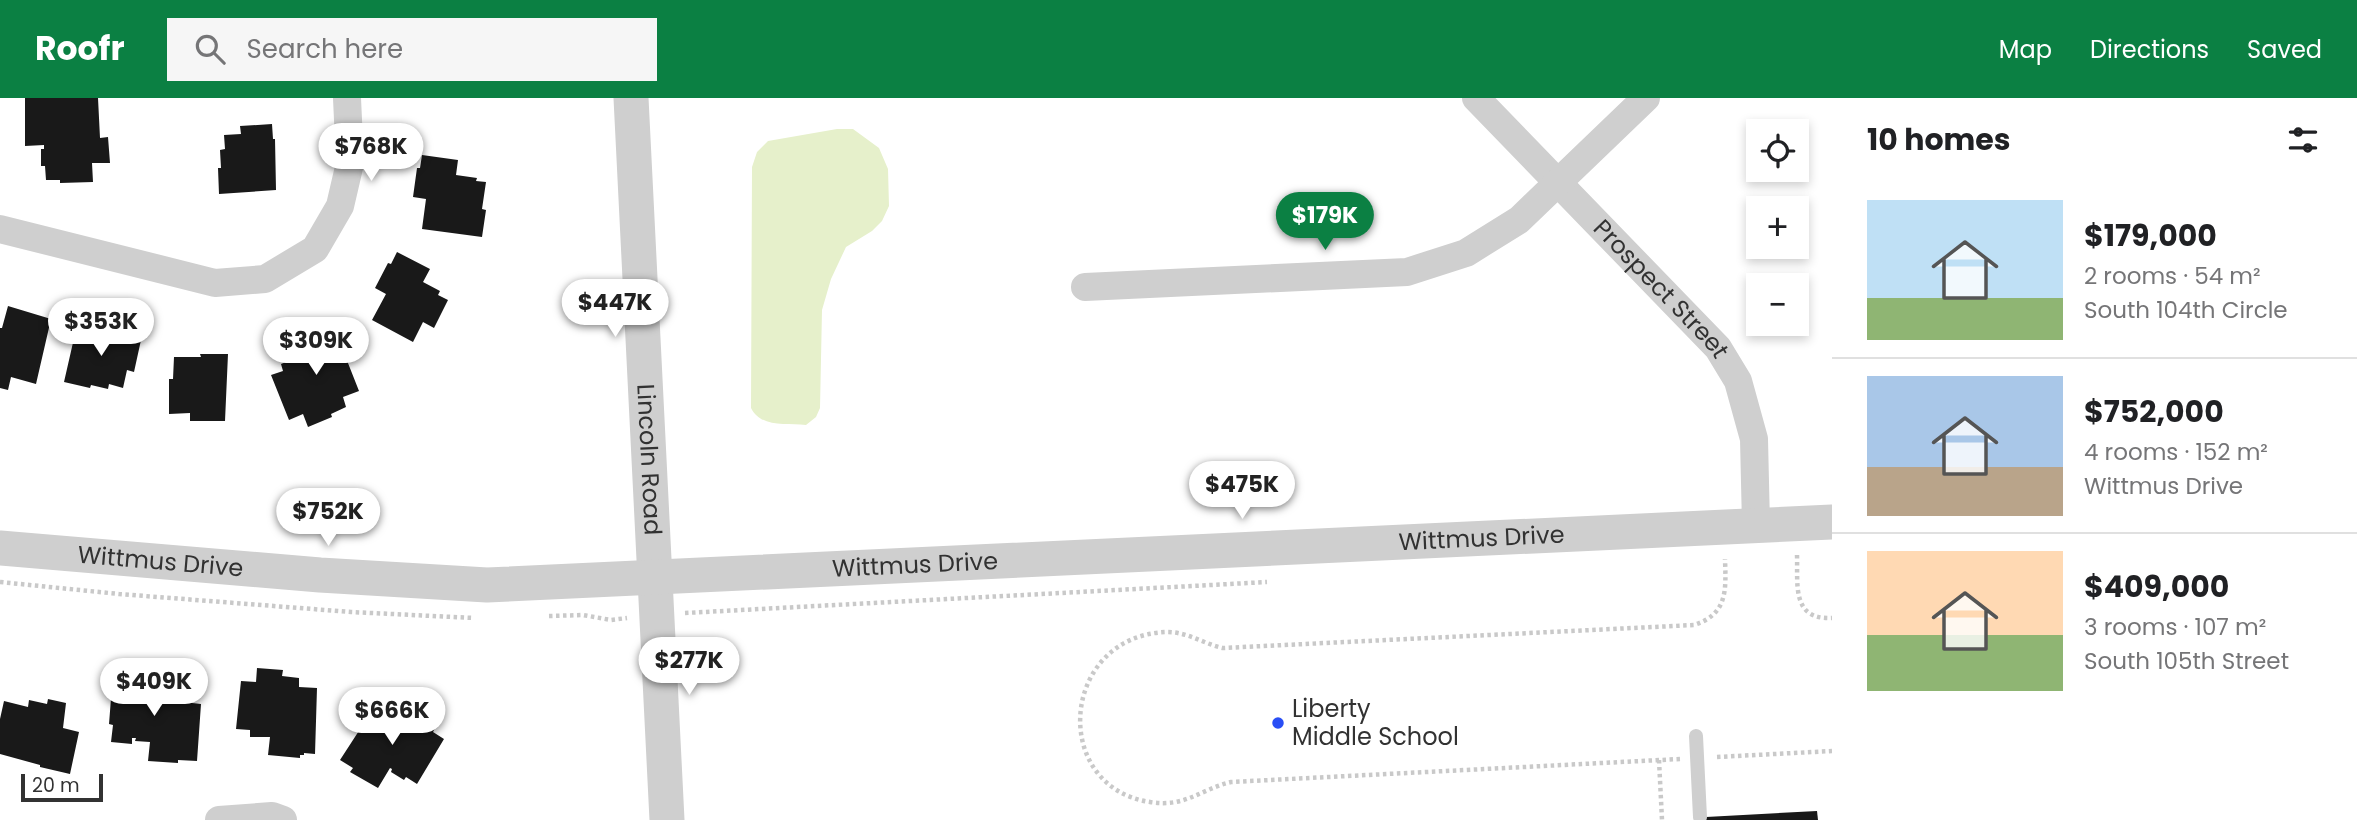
<!DOCTYPE html>
<meta charset="utf-8">
<style>
:root{--surface:#fff;--page:#f6f6f6;--text:#202124;--muted:#757577;--line:#e0e0e0;--accent:#0b8043}
body{margin:0;font-family:Poppins,sans-serif;background:var(--page);color:var(--text);height:100vh;display:flex;flex-direction:column;font-size:26px;white-space:nowrap}
*{box-sizing:border-box;margin:0}
p{font-size:23px;color:var(--muted)}
.icon{flex:none;width:38px;height:38px;fill:none;stroke:currentColor;stroke-width:2;stroke-linecap:round;stroke-linejoin:round}
.map{position:relative;flex:1;overflow:hidden}
.drawer{display:flex;flex-direction:column;background:var(--surface);width:525px}
.drawer>*{flex:none}
.controls{position:absolute;left:1746px;top:21px;display:grid;gap:14px}
.controls a{display:grid;place-items:center;width:63px;height:63px;border-radius:0px;background:var(--surface);box-shadow:0 4px 10px #0003;font-size:35px}
.scale{position:absolute;left:21px;bottom:18px;width:82px;box-sizing:border-box;padding-left:7px;border:4px solid #323232;border-top:0;font-size:19px;line-height:24px;white-space:nowrap;color:#323232;-webkit-text-stroke:5px #fff;paint-order:stroke}
.price{position:absolute;translate:-50% -60px;padding:0 16px;border-radius:24px;background:#fff;color:#222;font-size:23px;line-height:46px;filter:drop-shadow(0 2px 4px #0008)}
.price::after{content:'';position:absolute;left:50%;top:42px;width:21px;height:16px;margin-left:-10px;background:inherit;clip-path:polygon(0 0,100% 0,50% 100%)}
.price.current{background:var(--accent);color:#fff}
ul{padding:0;list-style:none}
li{display:flex;align-items:center;gap:21px;height:175px;padding:0 35px}
li+li{border-top:2px solid var(--line)}
li span{display:grid;place-items:center;flex:none;width:196px;height:140px;border-radius:0px;color:#555}
li>.icon{margin-inline-start:auto}
span .icon{width:84px;height:84px;fill:#fffc;stroke-width:1}
li b{font-size:30px}
h2{display:flex;justify-content:space-between;align-items:center;height:84px;padding:0 35px;font-size:30px}
header{display:flex;align-items:center;gap:42px;box-sizing:border-box;height:98px;padding:0 35px;background:var(--accent);color:#fff}
header strong{font-size:33px}
nav{display:flex;gap:38px;margin-inline-start:auto;font-size:24px}
.search{width:490px;height:63px;background:var(--page);display:flex;align-items:center;gap:18px;box-sizing:border-box;padding:0 24px;border-radius:0px;color:var(--muted);font-size:26px}
main{display:flex;flex:1;min-height:0}
.map>svg:first-child{display:block}
.water{fill:#e6f0cb}
.building{fill:#191919}
.lines{fill:none;stroke-linecap:round;stroke-linejoin:round}
.path{stroke:#c9c9c9;stroke-width:4.5;stroke-dasharray:3.5 3.5;stroke-linecap:butt}
.service{stroke:#cfcfcf;stroke-width:14}
.minor{stroke:#cfcfcf;stroke-width:28}
.tertiary{stroke:#cfcfcf;stroke-width:35}
.poi-dot{fill:#294ef5;stroke:#fff;stroke-width:2.5}
.labels{text-anchor:middle;stroke-width:7;stroke-linejoin:round;paint-order:stroke}
.street-label{font-size:24px;fill:#323232;stroke:#fff}
.poi-label{font-size:24px;fill:#323232;stroke:#fff;text-anchor:start}
</style>
<header>
<strong>Roofr</strong>
<div class="search"><svg class="icon" aria-label="search" viewBox="0 0 24 24"><circle cx="10" cy="10" r="6"/><path d="M15 15l6 6"/></svg>Search here</div>
<nav><a>Map</a><a>Directions</a><a>Saved</a></nav>
</header>
<main>
<div class="map">
<svg width="1832" height="722" viewBox="0 0 1832 722">
<rect width="100%" height="100%" fill="#fff"/>
<path class="water" d="M837 31H853L879 50 888 71 889 108 882 123 872 133 846 149 831 181 822 212 820 310 816 319 806 327C786 325 761 330 751 310L752 69 757 54 768 43Z"/>
<g class="building">
<polygon points="25,0 98,0 100,40 108,39 110,65 92,65 93,84 60,85 60,82 46,82 45,68 41,68 41,51 44,51 44,47 25,48"/>
<polygon points="272,26 273,41 275,41 276,92 219,96 218,70 221,70 220,52 225,51 224,37 241,36 240,28"/>
<polygon points="422,57 458,62 456,77 477,80 476,83 486,84 482,111 486,112 482,139 422,131 426,101 413,99 417,70 420,70"/>
<polygon points="397,154 430,171 423,184 440,193 438,197 448,202 434,230 423,224 413,244 372,222 386,196 375,190 388,165 391,166"/>
<polygon points="8,208 51,221 36,286 11,279 8,292 0,290 0,230 2,230"/>
<polygon points="77,227 97,232 98,230 141,242 134,274 127,272 123,290 109,286 108,291 91,287 90,290 64,284"/>
<polygon points="337,227 350,259 346,260 359,293 343,299 346,309 331,316 332,319 308,329 303,316 289,322 271,277 283,273 281,266 299,259 292,241 321,230 323,233"/>
<polygon points="200,256 228,256 225,323 190,323 190,315 169,316 169,281 173,281 174,259 201,259"/>
<polygon points="257,570 283,572 282,578 299,580 299,589 317,590 315,656 304,655 304,657 300,657 300,660 268,657 270,639 250,639 250,632 236,631 241,583 256,584"/>
<polygon points="113,575 160,579 160,585 175,586 174,603 201,606 197,663 178,662 178,665 148,663 150,644 135,643 136,640 132,640 132,646 111,644 113,627 109,626"/>
<polygon points="48,601 66,605 63,630 79,634 70,676 40,669 40,667 0,656 0,621 4,603 28,609 29,602 47,606"/>
<polygon points="377,605 396,616 398,613 411,621 415,614 437,626 433,634 444,641 417,686 406,679 404,682 391,674 392,671 390,670 378,690 350,674 353,670 340,662"/>
<polygon points="1817,713 1818,722 1706,722 1706,719"/>
</g>
<g class="lines">
<g class="path">
<path d="M1797 457C1798 486 1791 522 1832 520"/>
<polyline points="0,484 119,496 351,514 474,520"/>
<polyline points="685,515 1267,484"/>
<polyline points="549,518 583,517 611,522 627,520"/>
<polyline points="1717,659 1832,653"/>
<path d="M1680 661 1231 684C1201 691 1185 710 1150 704 1049 689 1060 537 1167 534 1188 534 1204 546 1223 550L1694 527C1728 516 1726 492 1725 461"/>
<polyline points="1659,662 1662,722"/>
</g>
<polyline class="service" points="1696,638 1700,719"/>
<g class="minor">
<path id="s1" d="M1476 0 1718 250 1738 283 1754 341 1756 427"/>
<polyline points="0,131 215,185 265,181 315,151 340,108 350,65 347,0"/>
<polyline points="1085,189 1407,174 1466,155 1519,122 1646,0"/>
<polyline points="219,722 272,718 283,722"/>
</g>
<g class="tertiary">
<path id="s2" d="M631 0 667 722"/>
<path id="s3" d="M0 450 320 477 487 487 1832 424"/>
</g>
</g>
<circle class="poi-dot" cx="1278" cy="625" r="7"/>
<g class="labels">
<g class="street-label">
<text dy="8" stroke="none"><textPath href="#s1" startOffset="266">Prospect Street</textPath></text>
<text dy="8" stroke="none"><textPath href="#s2" startOffset="362">Lincoln Road</textPath></text>
<text dy="8" stroke="none"><textPath href="#s3" startOffset="1484">Wittmus Drive</textPath></text>
<text dy="8" stroke="none"><textPath href="#s3" startOffset="161">Wittmus Drive</textPath></text>
<text dy="8" stroke="none"><textPath href="#s3" startOffset="917">Wittmus Drive</textPath></text>
</g>
<g class="poi-label">
<text x="1292" y="619">Liberty<tspan x="1292" dy="28">Middle School</tspan></text>
</g>
</g>
</svg>
<div class="controls">
<a><svg class="icon" aria-label="locate" viewBox="0 0 24 24"><circle cx="12" cy="12" r="6"/><path d="M12 2v4M12 18v4M2 12h4M18 12h4"/></svg></a>
<a>+</a>
<a>−</a>
</div>
<div class="scale">20 m</div>
<b class="price" style="left:371px;top:85px">$768K</b>
<b class="price current" style="left:1325px;top:154px">$179K</b>
<b class="price" style="left:615px;top:241px">$447K</b>
<b class="price" style="left:101px;top:260px">$353K</b>
<b class="price" style="left:316px;top:279px">$309K</b>
<b class="price" style="left:1242px;top:423px">$475K</b>
<b class="price" style="left:328px;top:450px">$752K</b>
<b class="price" style="left:689px;top:599px">$277K</b>
<b class="price" style="left:154px;top:620px">$409K</b>
<b class="price" style="left:392px;top:649px">$666K</b>
</div>
<section class="drawer">
<h2>10 homes<svg class="icon" aria-label="filters" viewBox="0 0 24 24"><path d="M4 7h16M4 17h16"/><circle cx="9" cy="7" r="2"/><circle cx="15" cy="17" r="2"/></svg></h2>
<ul>
<li><span style="background:linear-gradient(#bfe0f5 70%,#8fb573 0)"><svg class="icon" aria-label="home" viewBox="0 0 24 24"><path d="M3 11l9-7 9 7M6 9v11h12V9"/></svg></span><div><b>$179,000</b><p>2 rooms · 54 m²</p><p>South 104th Circle</p></div></li>
<li><span style="background:linear-gradient(#a9c7e8 65%,#b9a48a 0)"><svg class="icon" aria-label="home" viewBox="0 0 24 24"><path d="M3 11l9-7 9 7M6 9v11h12V9"/></svg></span><div><b>$752,000</b><p>4 rooms · 152 m²</p><p>Wittmus Drive</p></div></li>
<li><span style="background:linear-gradient(#ffd9b3 60%,#8fb573 0)"><svg class="icon" aria-label="home" viewBox="0 0 24 24"><path d="M3 11l9-7 9 7M6 9v11h12V9"/></svg></span><div><b>$409,000</b><p>3 rooms · 107 m²</p><p>South 105th Street</p></div></li>
</ul>
</section>
</main>
